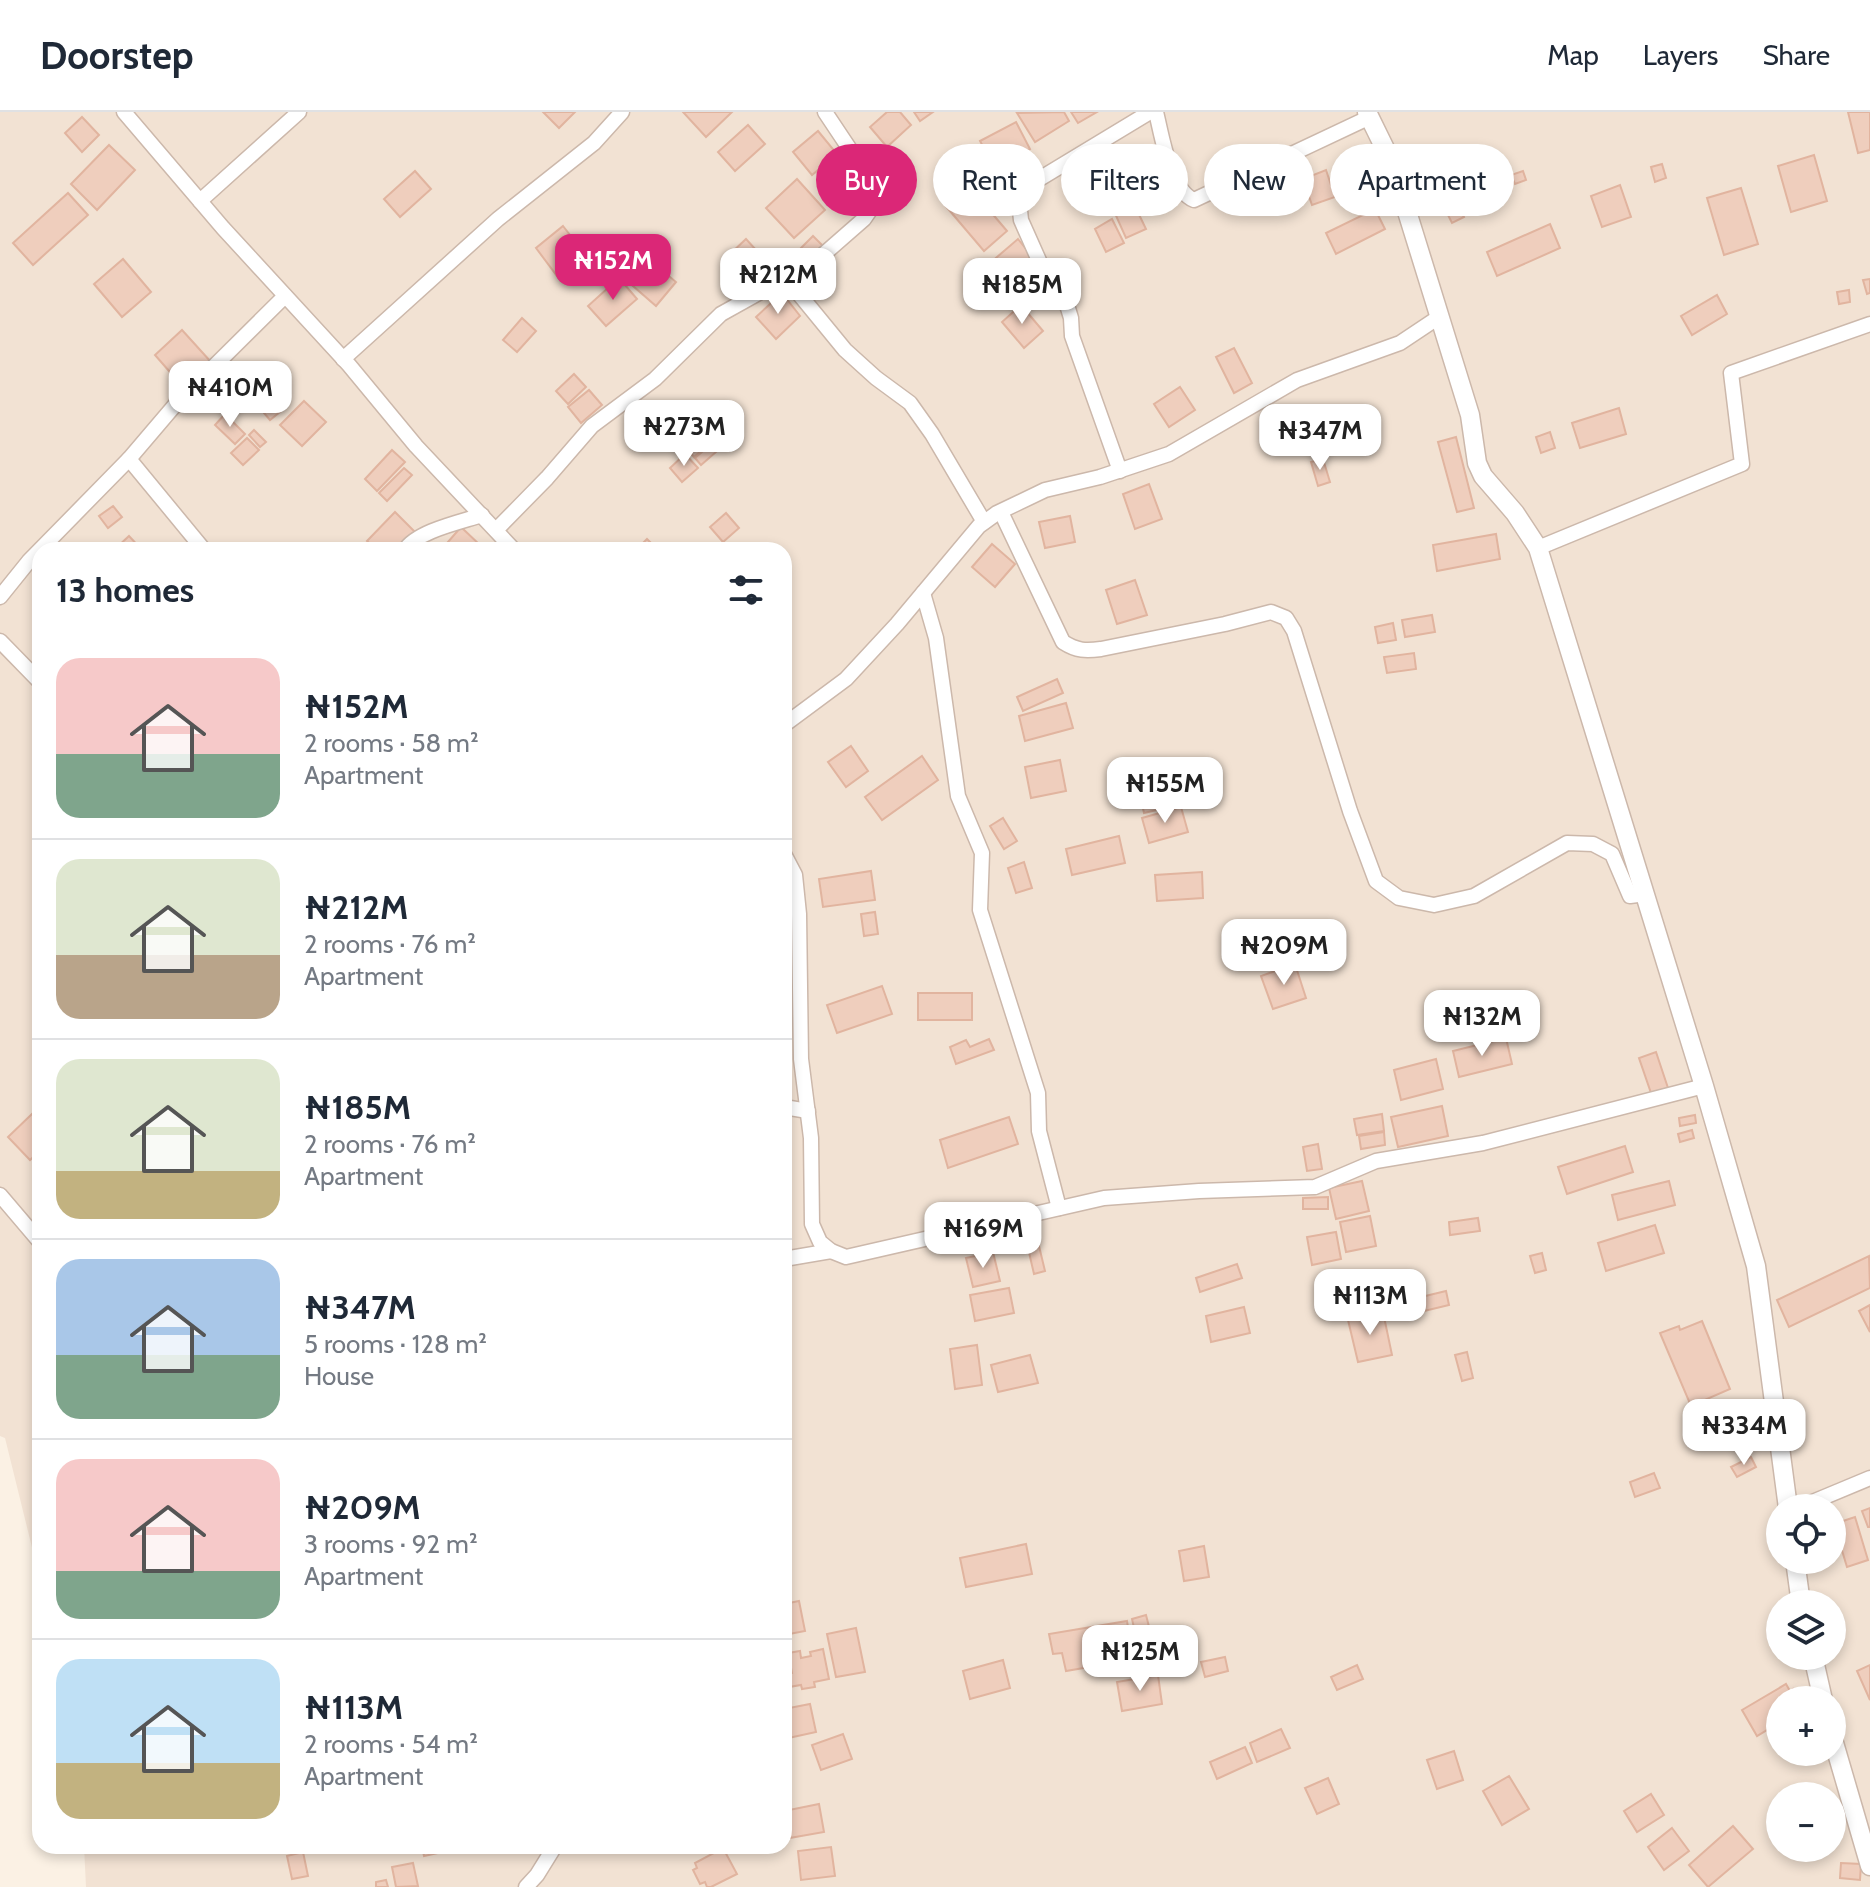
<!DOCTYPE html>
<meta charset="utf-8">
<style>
:root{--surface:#fff;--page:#f6f6f7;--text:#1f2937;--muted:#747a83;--line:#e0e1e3;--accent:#db2777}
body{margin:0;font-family:Cabin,sans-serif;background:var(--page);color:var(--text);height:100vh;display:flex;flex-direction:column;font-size:30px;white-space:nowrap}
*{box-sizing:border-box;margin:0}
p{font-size:26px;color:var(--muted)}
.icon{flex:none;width:44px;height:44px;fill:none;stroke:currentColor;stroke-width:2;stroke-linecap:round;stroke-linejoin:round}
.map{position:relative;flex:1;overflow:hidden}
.details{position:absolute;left:32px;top:430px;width:760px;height:1312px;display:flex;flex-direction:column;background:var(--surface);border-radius:24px;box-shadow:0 4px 12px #0003}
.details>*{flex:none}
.guide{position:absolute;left:816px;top:32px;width:760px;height:72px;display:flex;gap:16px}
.tools{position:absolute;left:1766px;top:1382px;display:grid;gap:16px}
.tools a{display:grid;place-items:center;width:80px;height:80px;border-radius:50%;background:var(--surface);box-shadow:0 4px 12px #0003;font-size:40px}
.price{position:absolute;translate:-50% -68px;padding:0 18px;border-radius:16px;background:#fff;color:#222;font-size:26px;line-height:52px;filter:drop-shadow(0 2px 4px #0008)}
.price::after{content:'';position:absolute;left:50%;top:48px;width:24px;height:18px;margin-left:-12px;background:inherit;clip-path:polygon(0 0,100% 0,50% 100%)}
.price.current{background:var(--accent);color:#fff}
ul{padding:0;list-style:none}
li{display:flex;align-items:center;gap:24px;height:200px;padding:0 24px}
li+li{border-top:2px solid var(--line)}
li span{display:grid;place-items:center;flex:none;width:224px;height:160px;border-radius:24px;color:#555}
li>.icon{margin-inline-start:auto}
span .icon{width:96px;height:96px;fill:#fffc;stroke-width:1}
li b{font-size:34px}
h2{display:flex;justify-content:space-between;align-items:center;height:96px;padding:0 24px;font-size:34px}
.tag{padding:0 28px;border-radius:36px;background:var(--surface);box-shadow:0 4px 12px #0003;font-size:28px;line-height:72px}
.tag.current{background:var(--accent);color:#fff}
header{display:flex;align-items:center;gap:48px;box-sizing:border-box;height:112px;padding:0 40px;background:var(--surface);border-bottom:2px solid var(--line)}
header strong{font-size:38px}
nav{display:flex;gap:44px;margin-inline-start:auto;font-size:28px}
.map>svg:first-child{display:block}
.residential{fill:#f2e2d3;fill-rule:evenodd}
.building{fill:#efcebd;stroke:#e1b49f;stroke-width:2}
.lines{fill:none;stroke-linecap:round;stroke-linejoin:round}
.minor-casing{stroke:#ccb8ab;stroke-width:17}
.tertiary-casing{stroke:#ccb8ab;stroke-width:21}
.minor{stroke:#fff;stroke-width:14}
.tertiary{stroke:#fff;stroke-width:18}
</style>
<header>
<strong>Doorstep</strong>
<nav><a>Map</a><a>Layers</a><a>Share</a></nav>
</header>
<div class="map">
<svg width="1870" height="1775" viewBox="0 0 1870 1775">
<rect width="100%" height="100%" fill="#fbf1e4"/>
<path class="residential" d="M0 0H1870V1775H86L84 1734H784V438H40V1468L5 1326 0 1324ZM1780 1396H1832V1448H1780ZM1780 1492H1832V1544H1780ZM1780 1588H1832V1640H1780ZM1780 1684H1832V1736H1780Z"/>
<g class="building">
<polygon points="543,0 575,0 559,16"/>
<polygon points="683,0 732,0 706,25"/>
<polygon points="887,0 900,0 911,13 887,35 870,15"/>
<polygon points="914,0 933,0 920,9"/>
<polygon points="1064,0 1069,9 1035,30 1017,1"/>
<polygon points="1071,0 1097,0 1078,11"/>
<polygon points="1848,0 1870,0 1870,38 1858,41"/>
<polygon points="82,5 99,23 82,40 65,21"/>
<polygon points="1016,10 1030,37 995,56 980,29"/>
<polygon points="748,13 765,32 735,59 718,40"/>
<polygon points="818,19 837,42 812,63 793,40"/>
<polygon points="109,33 135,58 97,98 71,72"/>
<polygon points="1814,43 1827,89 1791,100 1778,54"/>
<polygon points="1662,52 1666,66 1655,70 1651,55"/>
<polygon points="1326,58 1335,85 1312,93 1303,67"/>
<polygon points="415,59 431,77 400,105 384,87"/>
<polygon points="1523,59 1526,68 1515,72 1511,63"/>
<polygon points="1118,66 1124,81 1113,86 1107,71"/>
<polygon points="797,67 825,98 794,126 766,96"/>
<polygon points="967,72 1007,119 984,139 944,92"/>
<polygon points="1620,73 1631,105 1602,115 1591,84"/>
<polygon points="1741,76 1758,132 1724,143 1707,86"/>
<polygon points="68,81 88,103 33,153 13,131"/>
<polygon points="1132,88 1146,117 1126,126 1113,97"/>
<polygon points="1457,91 1464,105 1452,111 1445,97"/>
<polygon points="1375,97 1385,117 1336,142 1326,121"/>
<polygon points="1112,107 1124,131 1106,140 1095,117"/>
<polygon points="1550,112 1560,136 1497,164 1487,140"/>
<polygon points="563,114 588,146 560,168 536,136"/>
<polygon points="813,124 823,134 809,148 799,138"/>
<polygon points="746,127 767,150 751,165 730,142"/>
<polygon points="1018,127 1034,147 1007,170 990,151"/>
<polygon points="644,143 676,170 656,194 625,167"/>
<polygon points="123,147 151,180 122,205 94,172"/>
<polygon points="619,166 637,187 606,214 588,194"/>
<polygon points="1870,167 1870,181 1867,182 1863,168"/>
<polygon points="1849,178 1850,190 1839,192 1837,180"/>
<polygon points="782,181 800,204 776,227 756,205"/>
<polygon points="1717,183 1727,202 1692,223 1681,204"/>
<polygon points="1021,193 1043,219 1024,236 1002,210"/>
<polygon points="522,206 536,219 517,240 503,228"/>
<polygon points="182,218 211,250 183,275 155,243"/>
<polygon points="1234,236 1252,271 1234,281 1216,245"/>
<polygon points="249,252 286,295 270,308 234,266"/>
<polygon points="574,262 586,275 568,292 556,279"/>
<polygon points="1180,275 1195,298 1169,315 1154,292"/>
<polygon points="589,278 602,293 581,311 568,295"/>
<polygon points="304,289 326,310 302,334 280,313"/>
<polygon points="1619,296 1626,322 1580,336 1572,311"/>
<polygon points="225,302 245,322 235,332 215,313"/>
<polygon points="690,309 709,332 694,345 674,323"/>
<polygon points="254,318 266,330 260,335 249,323"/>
<polygon points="1550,320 1555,336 1541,341 1536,325"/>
<polygon points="1456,325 1474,396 1457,400 1438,330"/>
<polygon points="247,326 259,338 243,353 231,341"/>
<polygon points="710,333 716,340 701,353 695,346"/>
<polygon points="392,338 405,350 377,379 365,367"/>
<polygon points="685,342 698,356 682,370 670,356"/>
<polygon points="1323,347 1330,370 1318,374 1311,350"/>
<polygon points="404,356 412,363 387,389 379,381"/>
<polygon points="1149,372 1162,407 1135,417 1123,382"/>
<polygon points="113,394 122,405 108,416 99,404"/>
<polygon points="395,400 416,421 398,438 377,438 367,429"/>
<polygon points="726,401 739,416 723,430 710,415"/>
<polygon points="1070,404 1075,430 1045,436 1039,410"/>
<polygon points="461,415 481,434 477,438 441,438"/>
<polygon points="1496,422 1500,447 1437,459 1433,433"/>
<polygon points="129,424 142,438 114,438"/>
<polygon points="647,427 658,438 636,438"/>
<polygon points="992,432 1015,452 995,475 972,455"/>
<polygon points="1135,468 1147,503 1117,512 1106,478"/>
<polygon points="1432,503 1435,520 1405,525 1402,508"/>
<polygon points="1393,511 1396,528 1378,531 1375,515"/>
<polygon points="1414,541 1416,557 1387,561 1384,545"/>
<polygon points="1057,567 1063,581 1023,599 1017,585"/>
<polygon points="1066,591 1073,616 1025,629 1019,604"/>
<polygon points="851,634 868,659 846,675 828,650"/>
<polygon points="922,644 938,668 882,708 865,685"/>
<polygon points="1060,648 1066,679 1031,686 1025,655"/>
<polygon points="1155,670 1161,697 1144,701 1138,674"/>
<polygon points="1181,695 1188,720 1149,731 1142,706"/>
<polygon points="1003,706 1017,729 1004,737 990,714"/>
<polygon points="1119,724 1125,751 1072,763 1066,737"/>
<polygon points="1024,750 1032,776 1016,781 1008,756"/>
<polygon points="871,759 875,788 823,795 819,767"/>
<polygon points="1202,760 1203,786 1157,789 1155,763"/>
<polygon points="875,800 878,822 864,824 861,802"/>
<polygon points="1295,852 1306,886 1273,897 1261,864"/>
<polygon points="882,874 892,902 837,921 827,893"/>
<rect x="918" y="881" width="54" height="27"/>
<polygon points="1506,926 1512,952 1459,965 1453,939"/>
<polygon points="989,927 994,938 956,952 950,935 966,928 970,935"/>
<polygon points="1656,940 1668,976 1651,981 1639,946"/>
<polygon points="1436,947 1443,977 1401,988 1394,958"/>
<polygon points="1442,994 1448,1024 1398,1035 1391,1005"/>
<polygon points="33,1001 40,1009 40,1039 30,1048 8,1025"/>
<polygon points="1382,1002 1384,1019 1357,1023 1354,1007"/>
<polygon points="1695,1003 1696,1011 1680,1014 1679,1006"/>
<polygon points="1009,1005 1018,1032 948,1056 940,1028"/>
<polygon points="1692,1018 1694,1026 1680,1030 1678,1022"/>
<polygon points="1384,1020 1385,1033 1361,1037 1359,1024"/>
<polygon points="1318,1032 1322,1057 1307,1059 1303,1035"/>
<polygon points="1625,1034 1633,1060 1567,1082 1558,1055"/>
<polygon points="1362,1069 1369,1099 1336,1107 1329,1076"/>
<polygon points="1669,1069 1675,1093 1618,1108 1612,1083"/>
<polygon points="1328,1085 1328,1097 1303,1097 1303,1086"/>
<polygon points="1370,1104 1376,1134 1346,1140 1340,1110"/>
<polygon points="1478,1106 1480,1119 1450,1123 1449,1110"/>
<polygon points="1655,1113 1664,1141 1606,1159 1598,1131"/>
<polygon points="1023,1115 1026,1128 999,1134 997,1121"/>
<polygon points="1336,1120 1341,1147 1312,1153 1307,1125"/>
<polygon points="1039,1134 1045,1159 1034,1162 1028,1136"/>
<polygon points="993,1140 1000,1169 973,1175 966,1146"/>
<polygon points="1542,1141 1546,1158 1535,1161 1530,1144"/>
<polygon points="1869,1144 1870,1176 1789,1215 1777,1188"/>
<polygon points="1237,1152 1242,1166 1200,1180 1196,1166"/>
<polygon points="1378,1170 1381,1191 1333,1200 1329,1178"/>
<polygon points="1009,1176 1014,1201 975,1209 970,1183"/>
<polygon points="1446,1179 1449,1193 1420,1200 1417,1186"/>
<polygon points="1870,1193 1870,1220 1859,1199"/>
<polygon points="1244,1195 1250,1221 1211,1230 1206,1204"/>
<polygon points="1383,1200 1392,1243 1358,1250 1348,1208"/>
<polygon points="1702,1209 1730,1277 1691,1294 1660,1221 1679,1214 1680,1218"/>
<polygon points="977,1233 982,1273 955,1277 950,1237"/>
<polygon points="1467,1240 1473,1266 1462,1269 1455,1243"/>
<polygon points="1030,1243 1038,1271 998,1280 991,1253"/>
<polygon points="1751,1345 1756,1355 1737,1365 1731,1355"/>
<polygon points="1654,1361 1660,1376 1635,1385 1630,1370"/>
<polygon points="1870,1396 1870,1415 1868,1415 1862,1399"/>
<polygon points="1855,1405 1868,1448 1847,1455 1834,1412"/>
<polygon points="1026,1432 1032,1462 966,1475 960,1446"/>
<polygon points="1204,1434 1209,1465 1184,1469 1179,1439"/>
<polygon points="799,1489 805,1519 784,1523 784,1492"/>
<polygon points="1146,1503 1154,1534 1139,1538 1132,1507"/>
<polygon points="1127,1509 1130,1528 1098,1534 1101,1553 1066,1559 1062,1541 1053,1542 1049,1522"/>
<polygon points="856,1516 865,1560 836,1565 827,1522"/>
<polygon points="823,1537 829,1567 814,1570 815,1575 802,1577 801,1573 789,1575 786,1562 792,1561 788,1541 800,1539 801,1546 811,1544 810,1540"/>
<polygon points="1225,1545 1228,1559 1205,1565 1201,1550"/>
<polygon points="1003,1548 1010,1576 970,1587 963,1559"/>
<polygon points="1357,1553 1363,1567 1337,1578 1331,1565"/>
<polygon points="1870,1553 1870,1588 1857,1559"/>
<polygon points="1158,1563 1162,1592 1122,1599 1117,1570"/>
<polygon points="1786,1572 1790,1579 1793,1577 1800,1588 1780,1588 1780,1610 1757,1624 1742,1598"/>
<polygon points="810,1592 816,1620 784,1627 784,1597"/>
<polygon points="1281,1617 1290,1636 1257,1650 1250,1631"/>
<polygon points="843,1622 852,1647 821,1658 812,1633"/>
<polygon points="1245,1635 1252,1651 1217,1667 1210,1650"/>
<polygon points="1454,1639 1463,1668 1437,1677 1427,1648"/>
<polygon points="1509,1664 1529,1697 1502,1713 1483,1679"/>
<polygon points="1328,1666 1339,1692 1317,1702 1305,1676"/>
<polygon points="1651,1682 1664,1703 1637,1720 1624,1699"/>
<polygon points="819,1692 824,1720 784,1727 784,1699"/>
<polygon points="1733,1714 1753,1737 1708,1775 1689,1753"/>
<polygon points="1672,1716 1689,1739 1664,1758 1648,1735"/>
<polygon points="422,1734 437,1734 438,1741 424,1744"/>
<polygon points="831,1735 835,1764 801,1768 798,1739"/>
<polygon points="723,1736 737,1762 711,1775 707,1775 705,1770 700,1772 693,1758 697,1756 695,1751"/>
<polygon points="303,1740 308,1764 292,1767 287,1744"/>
<polygon points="413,1751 418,1774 396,1775 392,1755"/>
<polygon points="1841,1751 1861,1752 1860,1768 1840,1766"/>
<polygon points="386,1768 388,1775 376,1775 376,1770"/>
</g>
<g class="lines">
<defs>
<g id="minor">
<polyline points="124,0 223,116 349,253 416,334 514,438"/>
<path d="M1156 0C1162 24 1170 78 1194 88L1368 6"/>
<polyline points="200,89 299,0"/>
<polyline points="786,166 845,238 876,266 910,291 932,322 984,410"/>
<polyline points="343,247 498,107 594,31 622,0"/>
<polyline points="129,347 204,438"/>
<polyline points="1120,359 1072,224 1071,206 1067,193 1045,162 1021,108 1019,89 1036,69 1150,0"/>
<path d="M1001 400 1063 530C1077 539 1086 539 1101 537L1225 512 1271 500 1286 506 1294 519 1350 699 1376 769 1399 786 1434 793 1474 784 1567 731 1593 732 1612 742 1630 784 1645 782"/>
<polyline points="497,417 547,366 592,314 655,267 721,202 816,149 864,107 873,94 873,72 825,0"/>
<polyline points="1538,436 1742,352 1731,261 1870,212"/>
<path d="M405 438C417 419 461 410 482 403"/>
<polyline points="923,481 936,526 958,684 982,741 980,798 1038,981 1039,1019 1059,1096"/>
<polyline points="0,485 29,449 129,347 175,293 285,184"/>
<polyline points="0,529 40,570"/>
<polyline points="784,613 846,567 897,512 979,414 997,401 1045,378 1100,365 1169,342 1297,268 1400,231 1439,205"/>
<polyline points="784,742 795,763 799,802 801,947 811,1026 812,1112 820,1130 831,1139 846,1145 1104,1086 1199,1079 1315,1075 1376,1049 1483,1031 1704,974"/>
<polyline points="784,995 808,999"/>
<polyline points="0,1083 40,1130"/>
<polyline points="784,1147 831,1139"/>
<polyline points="1798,1396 1870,1366"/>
<polyline points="526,1775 537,1763 555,1734"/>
</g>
<g id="tertiary">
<polyline points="1367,0 1392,51 1470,303 1477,351 1483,364 1515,401 1538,436 1704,974 1756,1154 1788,1396"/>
<polyline points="1795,1448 1801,1492"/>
<polyline points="1813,1544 1823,1588"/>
<polyline points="1832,1624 1870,1754"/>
</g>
</defs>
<use href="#minor" class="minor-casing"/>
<use href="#tertiary" class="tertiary-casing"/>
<use href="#minor" class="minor"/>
<use href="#tertiary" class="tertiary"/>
</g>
</svg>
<div class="tools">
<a><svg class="icon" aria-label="locate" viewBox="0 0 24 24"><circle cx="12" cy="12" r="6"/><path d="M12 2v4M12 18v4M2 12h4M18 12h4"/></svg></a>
<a><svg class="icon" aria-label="layers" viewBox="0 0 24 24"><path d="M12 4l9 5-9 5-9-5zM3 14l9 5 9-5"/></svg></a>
<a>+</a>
<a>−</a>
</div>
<b class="price current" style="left:613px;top:190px">₦152M</b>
<b class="price" style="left:778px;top:204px">₦212M</b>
<b class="price" style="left:1022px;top:214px">₦185M</b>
<b class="price" style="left:230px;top:317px">₦410M</b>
<b class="price" style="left:684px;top:356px">₦273M</b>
<b class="price" style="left:1320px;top:360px">₦347M</b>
<b class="price" style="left:1165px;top:713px">₦155M</b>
<b class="price" style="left:1284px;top:875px">₦209M</b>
<b class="price" style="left:1482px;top:946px">₦132M</b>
<b class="price" style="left:983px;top:1158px">₦169M</b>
<b class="price" style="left:1370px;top:1225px">₦113M</b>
<b class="price" style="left:1744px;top:1355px">₦334M</b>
<b class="price" style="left:1140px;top:1581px">₦125M</b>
<div class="guide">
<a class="tag current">Buy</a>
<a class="tag">Rent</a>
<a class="tag">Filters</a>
<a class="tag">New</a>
<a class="tag">Apartment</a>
</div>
<section class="details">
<h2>13 homes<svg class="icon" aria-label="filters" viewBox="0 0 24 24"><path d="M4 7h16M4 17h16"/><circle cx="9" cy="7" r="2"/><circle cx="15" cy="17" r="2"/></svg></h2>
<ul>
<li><span style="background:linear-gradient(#f6c9c9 60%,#7fa58c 0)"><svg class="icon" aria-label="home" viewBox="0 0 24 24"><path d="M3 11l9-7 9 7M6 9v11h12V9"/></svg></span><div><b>₦152M</b><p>2 rooms · 58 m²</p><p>Apartment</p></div></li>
<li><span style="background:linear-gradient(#dfe7d0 60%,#b9a48a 0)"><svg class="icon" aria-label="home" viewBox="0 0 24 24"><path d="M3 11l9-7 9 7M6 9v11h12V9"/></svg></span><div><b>₦212M</b><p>2 rooms · 76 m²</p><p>Apartment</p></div></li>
<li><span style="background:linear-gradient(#dfe7d0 70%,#c2b280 0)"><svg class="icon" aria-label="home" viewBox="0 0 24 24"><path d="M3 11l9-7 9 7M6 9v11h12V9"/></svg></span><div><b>₦185M</b><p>2 rooms · 76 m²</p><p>Apartment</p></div></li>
<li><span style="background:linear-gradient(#a9c7e8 60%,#7fa58c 0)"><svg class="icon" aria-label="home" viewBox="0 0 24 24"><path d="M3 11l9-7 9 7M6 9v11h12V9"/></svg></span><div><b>₦347M</b><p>5 rooms · 128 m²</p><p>House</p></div></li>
<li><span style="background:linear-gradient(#f6c9c9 70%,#7fa58c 0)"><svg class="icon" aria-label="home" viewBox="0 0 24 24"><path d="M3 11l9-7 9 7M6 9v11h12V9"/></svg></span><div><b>₦209M</b><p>3 rooms · 92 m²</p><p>Apartment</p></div></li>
<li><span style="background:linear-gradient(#bfe0f5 65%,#c2b280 0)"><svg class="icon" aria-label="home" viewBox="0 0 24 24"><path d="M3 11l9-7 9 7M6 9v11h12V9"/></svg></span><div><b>₦113M</b><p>2 rooms · 54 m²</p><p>Apartment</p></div></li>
</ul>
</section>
</div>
